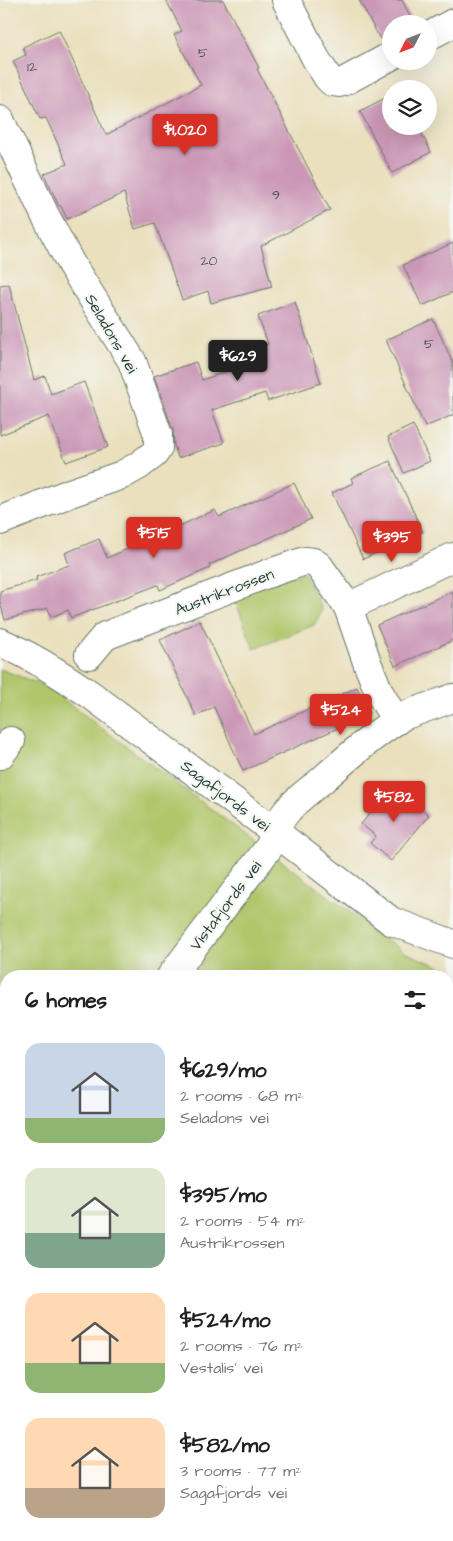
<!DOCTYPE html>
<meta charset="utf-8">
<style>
:root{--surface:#fff;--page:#f6f6f6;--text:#202124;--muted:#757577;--accent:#d93025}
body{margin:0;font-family:"Architects Daughter",sans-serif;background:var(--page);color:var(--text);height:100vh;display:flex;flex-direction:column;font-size:19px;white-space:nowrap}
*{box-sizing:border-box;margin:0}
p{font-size:16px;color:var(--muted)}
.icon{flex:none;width:28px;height:28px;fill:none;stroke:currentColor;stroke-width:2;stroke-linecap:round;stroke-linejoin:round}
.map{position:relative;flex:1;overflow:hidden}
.side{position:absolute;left:0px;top:970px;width:454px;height:571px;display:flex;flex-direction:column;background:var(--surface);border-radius:20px 20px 0 0;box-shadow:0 5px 20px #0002}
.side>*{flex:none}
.needle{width:32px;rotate:228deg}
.controls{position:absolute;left:382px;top:15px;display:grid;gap:10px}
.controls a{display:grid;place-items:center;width:55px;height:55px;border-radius:50%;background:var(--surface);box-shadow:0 5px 20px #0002;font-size:25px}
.price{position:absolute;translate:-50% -42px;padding:0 11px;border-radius:5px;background:var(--accent);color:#fff;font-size:16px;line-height:32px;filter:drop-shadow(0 1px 2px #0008)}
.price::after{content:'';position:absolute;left:50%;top:30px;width:15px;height:11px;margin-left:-8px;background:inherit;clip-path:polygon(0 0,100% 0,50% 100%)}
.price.active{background:#222;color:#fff}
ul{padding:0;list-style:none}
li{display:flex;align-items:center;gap:15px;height:125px;padding:0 25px}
li span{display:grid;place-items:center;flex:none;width:140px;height:100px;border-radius:15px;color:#555}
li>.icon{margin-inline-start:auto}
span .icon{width:60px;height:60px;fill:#fffc;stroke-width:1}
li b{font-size:21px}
h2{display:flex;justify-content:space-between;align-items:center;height:60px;padding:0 25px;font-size:21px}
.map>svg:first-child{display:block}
.green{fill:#b0c66b;stroke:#688250}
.building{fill:#ca97b6}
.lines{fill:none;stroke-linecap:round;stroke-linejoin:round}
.minor-casing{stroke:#667664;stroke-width:30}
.minor{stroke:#fff;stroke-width:28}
.labels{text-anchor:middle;stroke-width:4;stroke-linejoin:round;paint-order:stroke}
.number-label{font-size:14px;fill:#4a5454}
.street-label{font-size:16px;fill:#1f3d34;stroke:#f6f6f2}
</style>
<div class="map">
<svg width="453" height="1541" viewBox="0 0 453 1541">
<rect width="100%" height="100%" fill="#f6f6f2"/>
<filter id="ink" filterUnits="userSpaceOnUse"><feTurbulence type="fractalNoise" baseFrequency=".02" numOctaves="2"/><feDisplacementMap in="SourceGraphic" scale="10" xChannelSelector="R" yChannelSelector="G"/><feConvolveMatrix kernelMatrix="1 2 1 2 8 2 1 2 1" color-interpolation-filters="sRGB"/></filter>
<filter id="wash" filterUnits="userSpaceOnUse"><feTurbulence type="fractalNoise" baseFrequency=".0096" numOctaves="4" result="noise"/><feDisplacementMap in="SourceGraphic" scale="20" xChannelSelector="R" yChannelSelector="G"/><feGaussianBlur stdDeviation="1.12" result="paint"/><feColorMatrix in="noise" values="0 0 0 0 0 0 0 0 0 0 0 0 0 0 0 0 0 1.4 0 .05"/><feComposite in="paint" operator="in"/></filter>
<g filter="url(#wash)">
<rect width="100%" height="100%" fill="#eae0bd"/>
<g class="green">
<polygon points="304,573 322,610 314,625 254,649 231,590"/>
<polygon points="0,669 45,686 404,952 453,972 453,1333 448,1332 448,976 6,976 6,1225 0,1223"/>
</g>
<g id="blocks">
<g class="building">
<polygon points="166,0 223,0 259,68 257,69 330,210 261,246 272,287 211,303 208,291 182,300 155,223 135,229 124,193 67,219 61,206 59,206 44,174 67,164 46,118 40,119 13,61 26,55 23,47 59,30 106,135 201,85 174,35 182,31"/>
<polygon points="359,0 402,0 413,22 410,24 391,24 391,33 380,39"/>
<polygon points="391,95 391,126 418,126 431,152 392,173 360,111"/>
<polygon points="453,243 453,292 422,306 403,265"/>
<polygon points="9,284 34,380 45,376 51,394 84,382 108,447 66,462 49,416 0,435 0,285"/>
<polygon points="295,302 321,383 268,401 265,393 212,410 224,443 178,458 174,445 173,430 154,376 196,362 202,380 255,362 251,350 268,344 258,316"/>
<polygon points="433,319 453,363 453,415 425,427 386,340"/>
<polygon points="413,425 430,461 404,473 388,437"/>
<polygon points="390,461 423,532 363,559 332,493 353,483 351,478"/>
<polygon points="294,483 311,519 209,565 210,568 160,590 158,585 71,618 68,610 51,617 48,608 5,620 0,602 0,591 37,580 36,577 69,565 65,553 99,539 107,558 215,510 219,517"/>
<polygon points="453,591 453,640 395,666 377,625"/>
<polygon points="200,621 254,734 357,687 369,714 243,771 214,707 196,716 160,640"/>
<polygon points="396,787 429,815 391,861 370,843 376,836 361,824 389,791 391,793"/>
</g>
</g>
</g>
<g filter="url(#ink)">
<use href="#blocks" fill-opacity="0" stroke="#667664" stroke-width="1"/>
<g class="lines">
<defs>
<g id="minor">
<polyline points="286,0 316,59 328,78 332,82 339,83 345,81 391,56"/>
<polyline points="429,36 453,23"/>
<polyline points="0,120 44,213 71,264 132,361 158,435 158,448 154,454 138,466 122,475 70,493 0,521"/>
<polyline points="348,607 453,557"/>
<path d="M0 642C32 656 62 675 91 695L274 831 391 921 453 944"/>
<polyline points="89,655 105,636 267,574 305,561 313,562 319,566 348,607 368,665 379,692 396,721"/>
<polyline points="0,755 11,741"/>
<path d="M171 976 270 846C274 833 279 819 289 809 298 798 310 790 321 781 347 758 373 735 403 716L453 698"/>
<polyline points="0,1121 6,1125"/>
<polyline points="0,1202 6,1194"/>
</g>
</defs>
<use href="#minor" class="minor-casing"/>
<use href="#minor" class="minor"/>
</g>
</g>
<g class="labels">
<g class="number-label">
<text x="203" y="57">5</text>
<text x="32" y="71">12</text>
<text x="276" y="199">9</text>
<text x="209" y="265">20</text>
<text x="429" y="348">5</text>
</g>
<g class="street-label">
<text transform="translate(112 333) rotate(60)" y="6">Seladons vei</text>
<text transform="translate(224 591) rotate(-21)" y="6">Austrikrossen</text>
<text transform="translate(226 795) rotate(37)" y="6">Sagafjords vei</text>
<text transform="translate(225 905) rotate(-53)" y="6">Vistafjords vei</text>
</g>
</g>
</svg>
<div class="controls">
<a><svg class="needle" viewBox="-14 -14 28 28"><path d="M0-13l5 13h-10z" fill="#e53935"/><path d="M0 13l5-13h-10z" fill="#757577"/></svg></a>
<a><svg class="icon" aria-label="layers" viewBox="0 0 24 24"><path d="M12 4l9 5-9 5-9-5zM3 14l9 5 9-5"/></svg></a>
</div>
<b class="price" style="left:185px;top:156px">$1,020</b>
<b class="price active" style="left:238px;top:382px">$629</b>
<b class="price" style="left:154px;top:559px">$515</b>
<b class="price" style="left:392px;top:563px">$395</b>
<b class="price" style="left:341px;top:736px">$524</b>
<b class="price" style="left:394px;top:823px">$582</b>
<section class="side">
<h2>6 homes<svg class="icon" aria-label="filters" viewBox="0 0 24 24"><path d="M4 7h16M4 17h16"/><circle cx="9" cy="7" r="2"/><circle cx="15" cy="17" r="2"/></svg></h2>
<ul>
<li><span style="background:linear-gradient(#c9d6e8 75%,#8fb573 0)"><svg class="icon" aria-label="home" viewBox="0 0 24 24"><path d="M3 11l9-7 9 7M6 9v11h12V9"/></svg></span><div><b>$629/mo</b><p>2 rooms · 68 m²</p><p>Seladons vei</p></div></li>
<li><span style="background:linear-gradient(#dfe7d0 65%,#7fa58c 0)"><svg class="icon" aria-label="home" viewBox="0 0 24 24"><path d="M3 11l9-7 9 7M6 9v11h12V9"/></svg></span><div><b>$395/mo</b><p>2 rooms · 54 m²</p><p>Austrikrossen</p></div></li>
<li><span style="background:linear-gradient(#ffd9b3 70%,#8fb573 0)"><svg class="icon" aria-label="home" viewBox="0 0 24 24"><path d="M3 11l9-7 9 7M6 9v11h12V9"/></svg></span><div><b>$524/mo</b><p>2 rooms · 76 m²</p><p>Vestalis' vei</p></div></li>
<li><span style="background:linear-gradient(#ffd9b3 70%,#b9a48a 0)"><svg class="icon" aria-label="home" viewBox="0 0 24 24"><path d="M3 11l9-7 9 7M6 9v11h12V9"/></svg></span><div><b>$582/mo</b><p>3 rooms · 77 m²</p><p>Sagafjords vei</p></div></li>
</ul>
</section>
</div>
